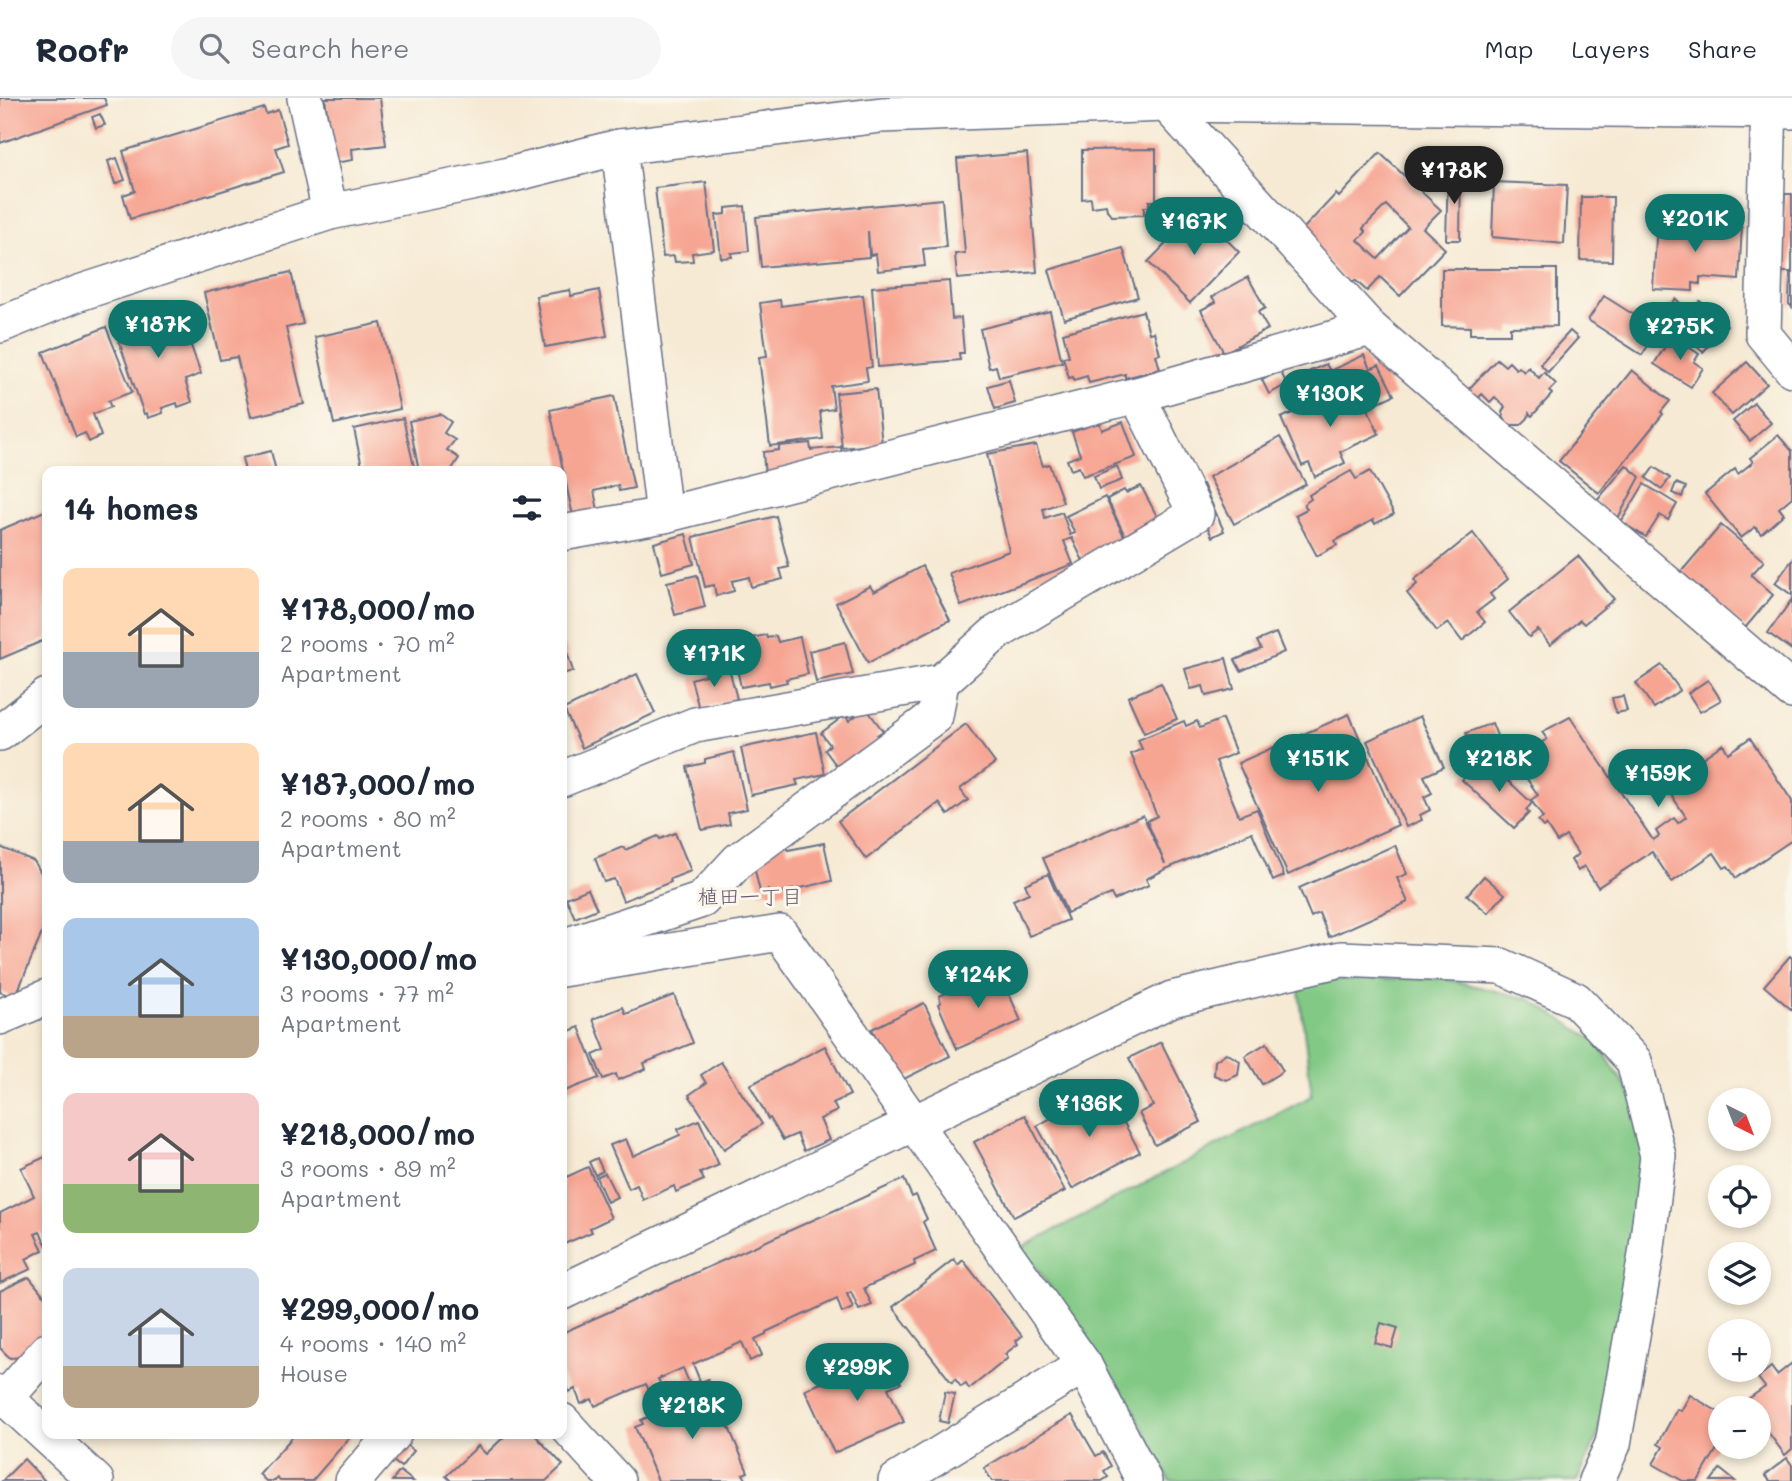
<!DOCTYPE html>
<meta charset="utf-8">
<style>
:root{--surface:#fff;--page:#f6f6f7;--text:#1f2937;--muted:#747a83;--line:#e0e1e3;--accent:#0f766e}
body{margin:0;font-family:Mali,"Klee One",sans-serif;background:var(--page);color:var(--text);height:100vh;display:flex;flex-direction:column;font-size:26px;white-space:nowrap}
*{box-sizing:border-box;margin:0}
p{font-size:23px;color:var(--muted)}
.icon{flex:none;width:38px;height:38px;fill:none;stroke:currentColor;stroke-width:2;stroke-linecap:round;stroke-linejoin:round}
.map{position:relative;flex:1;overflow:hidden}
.panel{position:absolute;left:42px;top:368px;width:525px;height:973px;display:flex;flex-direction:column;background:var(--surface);border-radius:14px;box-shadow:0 4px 10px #0003}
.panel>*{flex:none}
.needle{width:46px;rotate:138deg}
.controls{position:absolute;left:1708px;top:990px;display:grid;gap:14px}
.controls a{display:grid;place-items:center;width:63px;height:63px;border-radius:50%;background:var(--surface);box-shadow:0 4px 10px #0003;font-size:35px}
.price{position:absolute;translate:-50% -60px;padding:0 16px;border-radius:24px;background:var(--accent);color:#fff;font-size:23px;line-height:46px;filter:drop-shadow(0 2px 4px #0008)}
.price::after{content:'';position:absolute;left:50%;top:42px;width:21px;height:16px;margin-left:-10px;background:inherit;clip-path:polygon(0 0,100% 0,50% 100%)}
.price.current{background:#222;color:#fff}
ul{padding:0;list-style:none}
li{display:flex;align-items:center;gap:21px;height:175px;padding:0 21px}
li span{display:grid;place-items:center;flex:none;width:196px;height:140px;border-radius:14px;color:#555}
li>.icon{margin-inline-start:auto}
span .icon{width:84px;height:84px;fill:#fffc;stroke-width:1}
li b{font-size:30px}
h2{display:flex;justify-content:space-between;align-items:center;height:84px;padding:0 21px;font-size:30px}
header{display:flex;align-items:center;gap:42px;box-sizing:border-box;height:98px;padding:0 35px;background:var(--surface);border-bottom:2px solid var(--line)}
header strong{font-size:33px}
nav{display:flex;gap:38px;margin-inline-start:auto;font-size:24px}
.search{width:490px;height:63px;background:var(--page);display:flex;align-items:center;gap:18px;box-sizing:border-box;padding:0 24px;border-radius:38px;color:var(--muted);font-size:26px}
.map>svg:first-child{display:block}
.green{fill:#82c985;stroke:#4e7c72;stroke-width:2}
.building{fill:#f7a593;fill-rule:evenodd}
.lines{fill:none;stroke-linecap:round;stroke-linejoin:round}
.minor-casing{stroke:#687087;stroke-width:38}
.minor{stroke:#fff;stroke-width:35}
.labels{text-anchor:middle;stroke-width:6;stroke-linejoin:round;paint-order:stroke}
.neighbourhood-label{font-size:21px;fill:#685871;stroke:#fbf7ec}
</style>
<header>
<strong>Roofr</strong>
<div class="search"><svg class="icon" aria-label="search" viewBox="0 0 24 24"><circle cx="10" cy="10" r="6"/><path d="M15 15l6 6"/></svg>Search here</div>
<nav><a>Map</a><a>Layers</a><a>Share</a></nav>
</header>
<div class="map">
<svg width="1792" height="1383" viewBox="0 0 1792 1383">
<rect width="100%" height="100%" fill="#fbf7ec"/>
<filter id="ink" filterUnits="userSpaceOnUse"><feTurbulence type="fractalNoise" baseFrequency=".0143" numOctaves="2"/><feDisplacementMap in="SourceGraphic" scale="14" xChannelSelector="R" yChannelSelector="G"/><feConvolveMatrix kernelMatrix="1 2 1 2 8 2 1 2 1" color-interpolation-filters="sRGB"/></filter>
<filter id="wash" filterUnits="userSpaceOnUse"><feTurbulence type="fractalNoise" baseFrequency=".00686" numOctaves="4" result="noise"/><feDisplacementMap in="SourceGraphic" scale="28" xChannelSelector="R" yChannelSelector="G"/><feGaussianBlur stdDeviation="1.57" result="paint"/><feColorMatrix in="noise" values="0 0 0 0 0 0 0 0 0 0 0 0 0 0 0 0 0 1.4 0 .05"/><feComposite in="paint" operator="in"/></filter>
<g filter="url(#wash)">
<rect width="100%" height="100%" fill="#f6ead4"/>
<polygon class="green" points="1442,880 1529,901 1596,943 1639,1009 1650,1087 1597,1340 1577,1383 1170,1383 1131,1307 1022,1149 1312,998 1298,884"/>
<g id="blocks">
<g class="building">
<polygon points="0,0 104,0 107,7 0,45"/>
<polygon points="325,0 380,0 386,47 352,51 353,62 334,65"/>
<polygon points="264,10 266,16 278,12 288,46 276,50 284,74 130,121 123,97 135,93 123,53"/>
<polygon points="100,16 105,27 96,30 92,19"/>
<polygon points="1156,51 1156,103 1149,103 1149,109 1144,109 1144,117 1112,118 1107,112 1106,107 1092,109 1091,100 1082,101 1082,52"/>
<polygon points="1027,55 1037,174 957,181 955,156 965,155 957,61"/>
<path d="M1380 55 1441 112 1423 130 1445 151 1400 198 1380 179 1367 193 1356 183H1345L1301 133 1336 96 1339 99ZM1386 107 1408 129 1378 161 1358 142 1366 134 1363 130Z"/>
<polygon points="117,60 125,82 115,86 108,63"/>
<polygon points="1448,73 1461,73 1460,142 1446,142"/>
<polygon points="706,84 714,152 692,155 693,163 675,164 674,158 663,159 655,90"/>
<polygon points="1494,84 1567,87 1564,146 1492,139"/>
<polygon points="1785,96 1792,96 1792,209 1789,206 1790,174 1781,174"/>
<polygon points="1581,99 1613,99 1612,163 1580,162"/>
<polygon points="942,101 946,149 923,151 925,168 878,173 876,156 870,157 868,133 869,159 761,169 756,119"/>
<polygon points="745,108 749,153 731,155 732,159 721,160 716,117 726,116 726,110"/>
<polygon points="1198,113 1239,154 1190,205 1148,164"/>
<polygon points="1673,120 1695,121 1695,126 1742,128 1739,182 1700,179 1700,186 1693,185 1693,193 1653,191 1657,124 1672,126"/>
<polygon points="1123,150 1138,199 1064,221 1049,172"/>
<polygon points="1442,171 1557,171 1557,228 1510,229 1510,236 1470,236 1470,229 1442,228"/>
<polygon points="291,174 303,226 286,230 304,306 251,319 237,259 220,262 204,195"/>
<polygon points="1248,179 1265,210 1258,214 1268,231 1224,255 1201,212 1216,204 1212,199"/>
<polygon points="949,183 952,221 961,220 964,255 959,255 960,262 878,269 872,189"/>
<polygon points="570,192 571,198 599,192 607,238 545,249 536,198"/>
<polygon points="863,197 872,269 866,270 868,283 831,288 834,311 820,313 823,341 770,348 759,259 767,258 760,205 780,202 781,208"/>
<polygon points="1604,198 1658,232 1642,257 1588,222"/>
<polygon points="1676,201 1683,208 1668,225 1660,217"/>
<polygon points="1700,203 1727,227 1703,254 1677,230"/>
<polygon points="174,212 175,215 179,214 201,276 185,282 192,304 178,309 177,305 162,310 163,315 148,320 147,315 144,316 113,226 142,216 144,222"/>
<polygon points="1050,213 1062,264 999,279 996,268 989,270 980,231"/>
<polygon points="1143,213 1149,235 1154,234 1160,256 1156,257 1160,271 1125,280 1125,276 1089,285 1087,278 1074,282 1073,279 1069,280 1063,259 1069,258 1063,235"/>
<polygon points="381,225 400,311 334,326 315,239"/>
<polygon points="106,229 132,294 108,303 111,309 93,316 101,338 89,344 85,335 76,339 43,254"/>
<polygon points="1570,233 1578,240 1548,274 1540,266"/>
<polygon points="1672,238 1699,256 1694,264 1703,270 1691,289 1654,266"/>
<polygon points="1364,257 1370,271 1379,267 1394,297 1370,308 1358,281 1339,290 1333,278 1337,289 1312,301 1301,277 1326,266 1330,273"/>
<polygon points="1497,261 1505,268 1509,264 1516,271 1519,269 1524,274 1528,269 1539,280 1544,274 1556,286 1549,293 1552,296 1532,318 1529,315 1528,320 1521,327 1510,327 1506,324 1502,314 1505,309 1495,299 1490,304 1482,296 1475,304 1465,295"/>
<polygon points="1747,264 1767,286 1732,317 1712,295"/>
<polygon points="1632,272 1670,303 1661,314 1663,316 1599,395 1559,363"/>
<polygon points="1280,273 1287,286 1269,296 1262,282"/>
<polygon points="1009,282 1015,305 995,311 988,288"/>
<polygon points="1357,286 1379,336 1340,354 1345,365 1315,379 1309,365 1302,368 1281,320"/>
<polygon points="876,291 882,346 842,350 836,295"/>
<polygon points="614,298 634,390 619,393 618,387 594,393 598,412 573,418 550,312"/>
<polygon points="1754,305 1771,325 1750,343 1733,323"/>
<polygon points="440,316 451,324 444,335 455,342 447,352 459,360 452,371 454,373 419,373 409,323"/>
<polygon points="403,320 415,373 363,373 354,331"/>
<polygon points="1099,324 1102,332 1123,324 1136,359 1083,378 1079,369 1071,372 1067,362 1080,357 1072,334"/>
<polygon points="1778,337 1792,353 1792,399 1779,410 1784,416 1761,436 1755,429 1741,440 1705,396 1735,371 1738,376 1753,364 1750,360"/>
<polygon points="1280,339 1306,386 1234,426 1209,379"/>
<polygon points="810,345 811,352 841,349 842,357 765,378 763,354 779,352 779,348"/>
<polygon points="1036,347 1043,368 1049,366 1063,404 1043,411 1045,420 1062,414 1070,437 1075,435 1066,418 1105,399 1126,442 1083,463 1072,440 1064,443 1073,466 961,508 949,475 1009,453 987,356"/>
<polygon points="271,353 276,373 245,373 242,360"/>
<polygon points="1626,367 1640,379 1617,422 1596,404"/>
<polygon points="1117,368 1122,382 1099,391 1094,378"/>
<polygon points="1654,369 1670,380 1662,391 1646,380"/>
<polygon points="1351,373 1356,381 1370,373 1394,416 1375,426 1373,422 1335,443 1337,447 1317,458 1295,417 1307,411 1304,406 1311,401 1309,397"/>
<polygon points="1676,385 1686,389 1682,399 1672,395"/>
<polygon points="1203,386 1224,433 1212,439 1191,391"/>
<polygon points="1644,386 1677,406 1668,422 1660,417 1646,439 1621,424"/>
<polygon points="1141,388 1160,424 1127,442 1107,401 1124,392 1126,395"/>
<polygon points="47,412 47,541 0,561 0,432"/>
<polygon points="776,418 789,469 780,471 783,481 751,489 749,479 732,483 734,493 716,498 714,487 705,489 693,439"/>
<polygon points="1721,427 1764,463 1751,477 1773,497 1745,530 1681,474"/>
<polygon points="1473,435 1508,481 1490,496 1494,501 1477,514 1485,524 1462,543 1448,525 1437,533 1407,495 1417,486 1414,482"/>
<polygon points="686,436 694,466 662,475 654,445"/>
<polygon points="1578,458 1614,501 1584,526 1580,522 1550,547 1538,532 1529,539 1509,514"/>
<polygon points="1792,462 1792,497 1775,485"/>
<polygon points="922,468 950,522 868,565 836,505 870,488 874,494"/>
<polygon points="697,477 705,509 675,517 667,484"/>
<polygon points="1792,501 1792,552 1768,535"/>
<polygon points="1276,535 1284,554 1241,573 1235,562 1261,551 1257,543"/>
<polygon points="766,537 767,540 776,538 778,544 800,539 808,576 786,581 787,584 770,588 769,584 741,589 731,544"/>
<polygon points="845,544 853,576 816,584 809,553"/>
<polygon points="564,545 573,573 562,576 562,546"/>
<polygon points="1226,560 1234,591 1206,598 1203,588 1191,591 1185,571"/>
<polygon points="1662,567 1680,592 1654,610 1636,585"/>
<polygon points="729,570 737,601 699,611 691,581"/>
<polygon points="637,576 655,615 582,650 564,611"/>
<polygon points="1708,582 1721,602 1700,614 1688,595"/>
<polygon points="1161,585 1177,621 1144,635 1128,599"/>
<polygon points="1623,598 1627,613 1616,615 1612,600"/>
<polygon points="866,610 883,633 877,637 880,641 839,671 825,652 830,647 821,635 845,617 849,623"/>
<polygon points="1349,616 1398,727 1288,777 1238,665"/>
<polygon points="1420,618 1444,669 1424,678 1432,695 1424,699 1430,712 1420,717 1422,722 1406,729 1367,643"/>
<polygon points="1570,619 1653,742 1659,738 1656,733 1674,720 1678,725 1686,719 1670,695 1691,681 1685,672 1723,646 1728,655 1750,640 1792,703 1792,742 1736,780 1728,768 1724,770 1714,755 1672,784 1652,754 1598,789 1584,768 1578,773 1571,762 1578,756 1566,738 1557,744 1546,727 1543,729 1538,723 1543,720 1531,702 1538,697 1514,662 1547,641 1542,634"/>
<polygon points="1222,621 1236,655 1216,663 1239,718 1257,711 1284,778 1273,783 1252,734 1166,771 1146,781 1149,787 1114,802 1111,796 1067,815 1043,760 1143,717 1165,766 1147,723 1157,718 1131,656 1142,651 1138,642 1184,623 1186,628 1197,623 1200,630"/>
<polygon points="1492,625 1503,653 1487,659 1486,655 1475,659 1466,635"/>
<polygon points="966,626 995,665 960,691 968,702 948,717 939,705 866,761 838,723"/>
<polygon points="816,634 825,676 796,682 798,687 751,697 741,650"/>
<polygon points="734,654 747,711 728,715 730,726 702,732 687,669 705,665 705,661"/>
<polygon points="1487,663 1532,705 1526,712 1529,715 1514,730 1462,682 1469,674 1474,678"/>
<polygon points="675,735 691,773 670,781 671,784 623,803 614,781 604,784 595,760 623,749 625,752 658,738 660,741"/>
<polygon points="786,744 788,752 824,745 832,783 769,797 768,792 760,794 752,760"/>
<polygon points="1395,747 1407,776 1397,780 1408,804 1329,839 1319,815 1311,819 1299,790"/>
<polygon points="0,749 34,763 47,785 47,823 15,900 0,894"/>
<polygon points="1048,776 1068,822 1029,838 1013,802 1029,795 1025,786"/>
<polygon points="1484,778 1505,796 1488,815 1467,797"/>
<polygon points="588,791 597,811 575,820 566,800"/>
<polygon points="1790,858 1792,860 1792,912 1764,888"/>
<polygon points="993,875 996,881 1001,878 1021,923 957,951 938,906 941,904 939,898"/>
<polygon points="674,897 693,945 644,965 646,971 618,982 616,976 603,981 593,957 605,952 593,921 623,909 626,916"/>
<polygon points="924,905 950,958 898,984 872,931"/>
<polygon points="579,929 599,980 562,994 562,936"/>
<polygon points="1161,944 1201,1024 1155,1047 1139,1015 1153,1008 1129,960"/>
<polygon points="1267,945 1283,973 1262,986 1245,958"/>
<polygon points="825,948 850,997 833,1005 837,1013 820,1021 829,1042 804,1053 797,1036 783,1042 770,1020 768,1021 750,987"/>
<polygon points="1226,955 1240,963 1238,977 1226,982 1214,977 1215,963"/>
<polygon points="721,964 762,1026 724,1051 689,997 706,985 701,977"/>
<polygon points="1105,990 1140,1054 1072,1091 1037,1028"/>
<polygon points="1025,1017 1065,1093 1014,1119 974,1044"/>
<polygon points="699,1022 719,1067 700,1075 704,1082 676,1094 674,1088 643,1102 637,1087 629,1091 610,1047 626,1041 633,1058 680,1037 678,1031"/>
<polygon points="47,1058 47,1148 40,1134 35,1136 43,1152 26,1161 31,1171 0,1185 0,1115 34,1098 21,1070"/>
<polygon points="597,1060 603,1073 595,1077 589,1064"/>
<polygon points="588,1069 611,1120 590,1130 592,1134 562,1147 562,1081"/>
<polygon points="605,1075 617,1099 607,1104 596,1079"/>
<polygon points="904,1081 912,1099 916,1097 927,1121 923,1124 936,1153 914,1163 915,1167 864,1190 872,1207 859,1212 851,1194 847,1196 853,1210 842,1215 837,1201 766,1234 766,1236 755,1241 762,1257 750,1263 742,1244 693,1266 700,1283 690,1287 683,1270 658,1281 664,1294 652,1299 646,1286 595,1308 592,1301 581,1306 575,1291 569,1294 562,1277 562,1235"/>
<polygon points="954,1161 958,1167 963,1162 1022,1238 1016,1243 1018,1246 1005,1256 1008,1260 969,1291 966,1286 961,1289 955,1281 952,1285 893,1209"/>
<polygon points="29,1179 47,1201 47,1231 23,1259 10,1260 0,1250 0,1193"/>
<polygon points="1381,1225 1398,1230 1392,1250 1375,1245"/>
<polygon points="888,1255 901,1285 888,1290 904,1324 834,1355 805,1292"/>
<polygon points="1792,1265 1792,1351 1785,1357 1759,1322 1759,1311 1750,1311 1744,1304 1765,1289 1758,1280 1771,1269 1777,1277"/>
<polygon points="708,1281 748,1374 743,1376 747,1383 658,1383 635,1329 643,1326 641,1322 695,1299 691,1288"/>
<polygon points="945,1294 955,1296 948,1325 939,1323"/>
<polygon points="1690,1297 1720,1315 1720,1346 1698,1383 1683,1383 1653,1366 1663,1349 1658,1346 1677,1311 1681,1313"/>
<polygon points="1072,1317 1096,1358 1103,1354 1111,1368 1104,1373 1108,1379 1102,1383 992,1383 984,1370"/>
<polygon points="296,1335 347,1335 351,1338 312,1383 280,1383 277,1380 275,1383 266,1383 259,1376"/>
<polygon points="508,1335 533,1335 563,1367 546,1383 451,1383 446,1378 478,1348 486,1356"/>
<polygon points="406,1347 414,1353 401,1369 393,1363"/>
<polygon points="1787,1360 1792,1367 1792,1383 1770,1383 1765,1377"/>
<polygon points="24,1361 45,1383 2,1383"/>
<polygon points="1720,1371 1735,1383 1711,1383"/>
<polygon points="400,1373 413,1383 392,1383"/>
</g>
</g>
</g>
<g filter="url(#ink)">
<use href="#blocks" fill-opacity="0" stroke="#687087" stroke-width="2"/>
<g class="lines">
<defs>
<g id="minor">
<polyline points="305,0 330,114"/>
<polyline points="1161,0 1370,230 1792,593"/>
<polyline points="1769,0 1763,236 1792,271"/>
<polyline points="619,49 664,417"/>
<polyline points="0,227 79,195 330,114 505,78 619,49 881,17 1165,6 1792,13"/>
<polyline points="562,435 664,417 1137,297 1370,230"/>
<polyline points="941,584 996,535 1196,416 1137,297"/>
<polyline points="0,635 47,598"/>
<polyline points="562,681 695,627 941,584 935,618 739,762 702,802 562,849"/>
<polyline points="562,871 780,835 1084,1267 1144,1383"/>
<polyline points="0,919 47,899"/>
<polyline points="562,1194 1172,901 1341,861 1501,868 1576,902 1634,963 1658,1058 1646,1157 1613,1346 1596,1383"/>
<polyline points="0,1295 96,1383"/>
<polyline points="6,1300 47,1253"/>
<polyline points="562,1323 617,1383"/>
<polyline points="353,1383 394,1335"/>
<polyline points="896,1383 1084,1267"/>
</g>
</defs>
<use href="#minor" class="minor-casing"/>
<use href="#minor" class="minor"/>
</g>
</g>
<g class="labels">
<g class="neighbourhood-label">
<text x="750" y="806">植田一丁目</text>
</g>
</g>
</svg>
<div class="controls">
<a><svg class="needle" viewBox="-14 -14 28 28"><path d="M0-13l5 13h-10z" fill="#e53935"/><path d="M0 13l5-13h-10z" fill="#747a83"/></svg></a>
<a><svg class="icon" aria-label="locate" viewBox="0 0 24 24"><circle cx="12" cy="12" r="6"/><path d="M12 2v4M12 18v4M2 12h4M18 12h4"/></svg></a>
<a><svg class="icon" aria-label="layers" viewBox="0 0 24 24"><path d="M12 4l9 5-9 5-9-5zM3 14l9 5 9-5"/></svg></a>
<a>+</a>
<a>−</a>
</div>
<b class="price current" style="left:1454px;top:108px">¥178K</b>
<b class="price" style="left:1695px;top:156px">¥201K</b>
<b class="price" style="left:1194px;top:159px">¥167K</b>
<b class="price" style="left:158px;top:262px">¥187K</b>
<b class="price" style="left:1680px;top:264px">¥275K</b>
<b class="price" style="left:1330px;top:331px">¥130K</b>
<b class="price" style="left:714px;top:591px">¥171K</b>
<b class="price" style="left:1318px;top:696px">¥151K</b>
<b class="price" style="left:1499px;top:696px">¥218K</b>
<b class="price" style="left:1658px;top:711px">¥159K</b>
<b class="price" style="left:978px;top:912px">¥124K</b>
<b class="price" style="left:1089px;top:1041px">¥136K</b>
<b class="price" style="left:857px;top:1305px">¥299K</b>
<b class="price" style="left:692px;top:1343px">¥218K</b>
<section class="panel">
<h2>14 homes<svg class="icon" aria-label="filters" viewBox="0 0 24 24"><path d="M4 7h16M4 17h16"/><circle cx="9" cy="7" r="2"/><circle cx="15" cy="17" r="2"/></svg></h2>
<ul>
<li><span style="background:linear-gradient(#ffd9b3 60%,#9aa5b1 0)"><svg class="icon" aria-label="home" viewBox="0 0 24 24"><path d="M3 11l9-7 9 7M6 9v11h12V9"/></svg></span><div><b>¥178,000/mo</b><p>2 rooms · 70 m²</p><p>Apartment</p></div></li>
<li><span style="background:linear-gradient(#ffd9b3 70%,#9aa5b1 0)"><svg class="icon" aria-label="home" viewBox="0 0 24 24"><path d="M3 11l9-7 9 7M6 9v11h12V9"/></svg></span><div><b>¥187,000/mo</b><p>2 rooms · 80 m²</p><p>Apartment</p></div></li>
<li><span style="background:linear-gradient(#a9c7e8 70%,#b9a48a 0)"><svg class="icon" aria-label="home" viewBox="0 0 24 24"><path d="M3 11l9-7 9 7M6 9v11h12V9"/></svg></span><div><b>¥130,000/mo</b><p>3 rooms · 77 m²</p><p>Apartment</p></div></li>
<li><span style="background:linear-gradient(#f6c9c9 65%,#8fb573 0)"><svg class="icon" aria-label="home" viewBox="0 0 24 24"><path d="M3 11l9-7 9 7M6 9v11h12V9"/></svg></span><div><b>¥218,000/mo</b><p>3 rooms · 89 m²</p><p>Apartment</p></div></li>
<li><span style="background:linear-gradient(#c9d6e8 70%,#b9a48a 0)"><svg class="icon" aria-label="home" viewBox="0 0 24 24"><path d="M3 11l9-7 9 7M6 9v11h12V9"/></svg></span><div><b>¥299,000/mo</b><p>4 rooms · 140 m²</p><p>House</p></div></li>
</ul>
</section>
</div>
